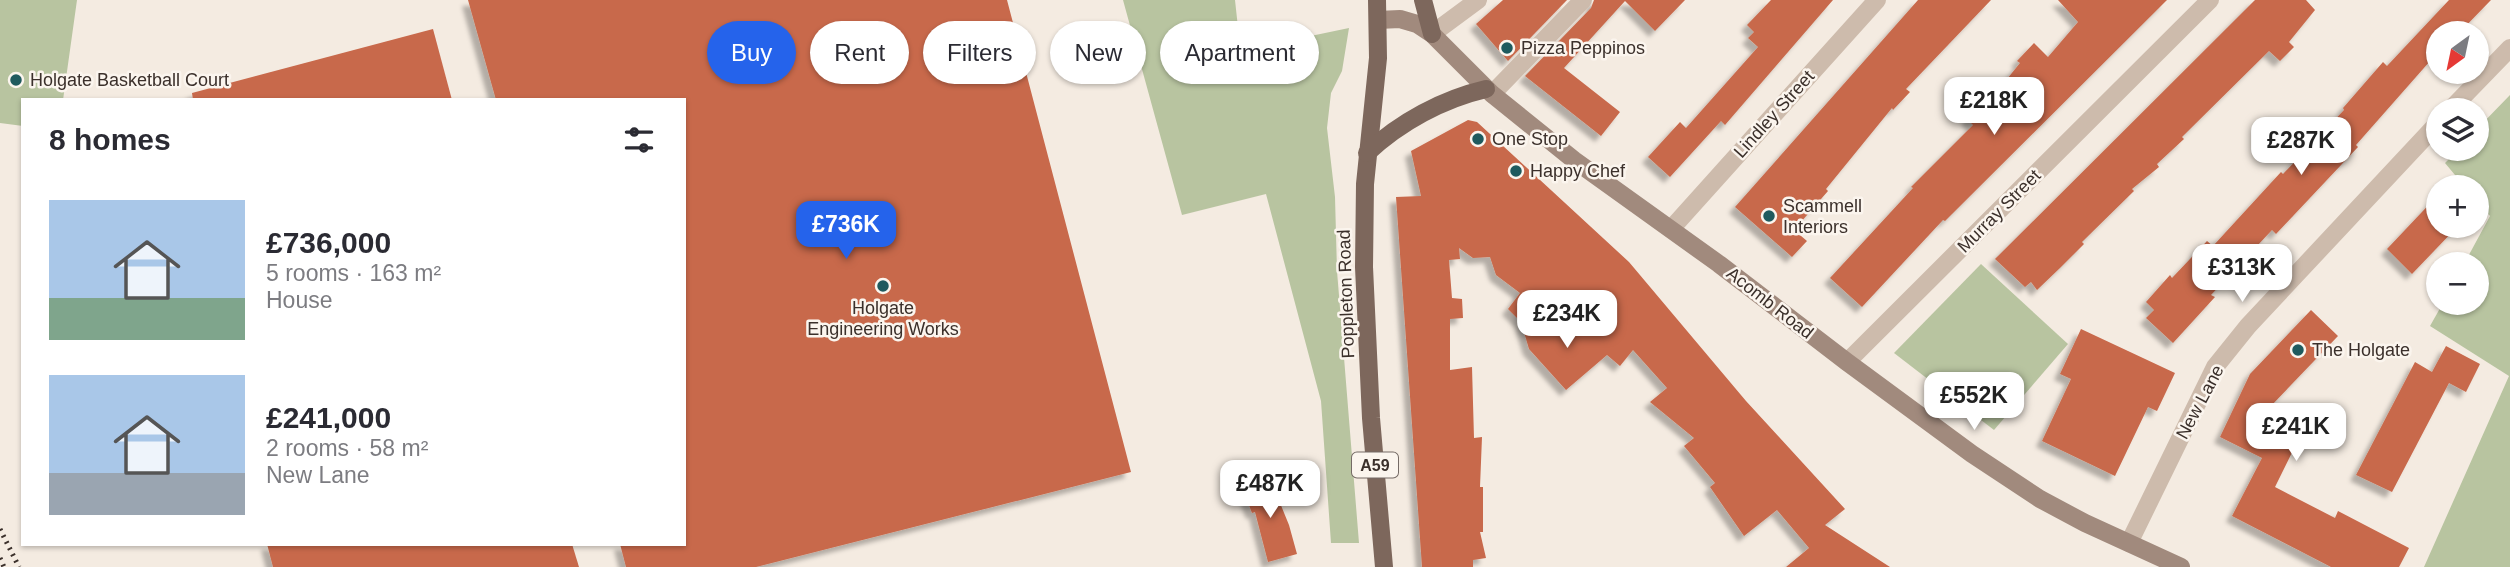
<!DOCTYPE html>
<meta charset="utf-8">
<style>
:root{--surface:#fff;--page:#f2f2f3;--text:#2b2b33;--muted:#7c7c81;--accent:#2563eb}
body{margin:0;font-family:Arial,sans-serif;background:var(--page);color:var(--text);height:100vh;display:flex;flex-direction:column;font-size:26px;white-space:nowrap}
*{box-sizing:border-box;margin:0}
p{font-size:23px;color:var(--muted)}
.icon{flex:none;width:38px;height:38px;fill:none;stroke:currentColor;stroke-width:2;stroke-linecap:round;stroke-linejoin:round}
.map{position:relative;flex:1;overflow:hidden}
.drawer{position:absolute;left:21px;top:98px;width:665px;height:448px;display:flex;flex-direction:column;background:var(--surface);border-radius:0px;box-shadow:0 2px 5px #0004}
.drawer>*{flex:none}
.guide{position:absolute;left:707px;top:21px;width:665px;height:63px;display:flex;gap:14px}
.needle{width:46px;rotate:213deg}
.controls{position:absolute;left:2426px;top:21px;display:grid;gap:14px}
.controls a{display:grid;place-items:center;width:63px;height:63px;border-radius:50%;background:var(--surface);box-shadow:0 2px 5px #0004;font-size:35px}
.price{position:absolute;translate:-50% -60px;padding:0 16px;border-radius:14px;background:#fff;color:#222;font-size:23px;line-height:46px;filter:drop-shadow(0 2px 4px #0008)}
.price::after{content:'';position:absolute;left:50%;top:42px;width:21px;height:16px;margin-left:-10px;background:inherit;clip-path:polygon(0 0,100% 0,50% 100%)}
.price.active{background:var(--accent);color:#fff}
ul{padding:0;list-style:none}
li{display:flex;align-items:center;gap:21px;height:175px;padding:0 28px}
li span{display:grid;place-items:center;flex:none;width:196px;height:140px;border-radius:0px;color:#555}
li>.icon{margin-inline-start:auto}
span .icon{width:84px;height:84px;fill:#fffc;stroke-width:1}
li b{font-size:30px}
h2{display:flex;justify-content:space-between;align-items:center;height:84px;padding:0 28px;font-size:30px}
.chip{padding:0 24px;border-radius:32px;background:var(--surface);box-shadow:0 2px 5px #0004;font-size:24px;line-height:63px}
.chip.active{background:var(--accent);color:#fff}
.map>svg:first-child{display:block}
.green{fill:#b8c4a0}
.building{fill:#c8694b;filter:url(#shadow)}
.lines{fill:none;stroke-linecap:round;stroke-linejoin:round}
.minor{stroke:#cdbbac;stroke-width:18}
.secondary{stroke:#a18a7d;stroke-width:18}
.primary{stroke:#7d675c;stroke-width:18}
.rail{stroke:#3b302b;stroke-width:5;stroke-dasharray:2 5;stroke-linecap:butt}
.poi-dot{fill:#1f5a5e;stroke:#fbf5ee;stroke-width:2.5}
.labels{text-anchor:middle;stroke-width:5;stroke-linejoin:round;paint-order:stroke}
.shield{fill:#fbf5ee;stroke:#756b66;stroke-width:2}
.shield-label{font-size:16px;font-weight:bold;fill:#3b302b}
.poi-label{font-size:18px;fill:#3b302b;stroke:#fbf5ee;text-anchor:start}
.street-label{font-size:18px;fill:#3b302b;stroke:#fbf5ee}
</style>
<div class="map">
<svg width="2510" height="567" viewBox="0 0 2510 567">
<defs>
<filter id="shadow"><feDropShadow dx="-6" dy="6" stdDeviation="2" flood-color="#0004"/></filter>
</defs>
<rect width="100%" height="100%" fill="#f4ebe1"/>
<g class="green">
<polygon points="0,0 77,0 63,100 23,100 23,126 0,123"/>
<polygon points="1123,0 1235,0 1240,46 1230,53 1349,28 1342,71 1331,93 1327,128 1335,197 1337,271 1359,543 1331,543 1321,401 1266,194 1182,215"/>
<polygon points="2510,95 2510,567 2424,567 2509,376 2430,326 2443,303 2476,303 2476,264 2464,264 2490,216 2476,200 2476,187 2465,187 2445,163 2459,149 2476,149 2476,130"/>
<polygon points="1981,264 2068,344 1994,430 1894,353"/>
</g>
<g class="building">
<polygon points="468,0 1007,0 1131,472 756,567 626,567 620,544 684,544 684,100 496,100"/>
<polygon points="1503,0 1567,0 1508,61 1476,24"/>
<polygon points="1594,0 1685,0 1655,31 1625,1 1564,68 1620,112 1601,136 1525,76 1591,8"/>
<polygon points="1771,0 1833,0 1725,125 1721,121 1670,177 1648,157 1680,122 1686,128 1758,47 1748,38 1754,32 1747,25"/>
<polygon points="1918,0 1991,0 1906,89 1910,92 1893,110 1892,108 1826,189 1828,191 1794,230 1807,241 1792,257 1735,207"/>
<polygon points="2058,0 2167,0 1945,221 1943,220 1862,307 1830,278 1913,188 1911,187 1973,125 1967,119 1983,102 1986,105 2020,63 2017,61 2034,43 2048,57 2078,22"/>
<polygon points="2255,0 2306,0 2315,10 2289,42 2294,47 2280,61 2269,51 2182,137 2184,139 2157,164 2159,167 2132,189 2134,191 2082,242 2084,244 2060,268 2037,290 2031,282 2025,287 1995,259"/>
<polygon points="2449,0 2491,0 2459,33 2438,33 2438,52 2356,145 2358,147 2276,234 2272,230 2211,295 2215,297 2173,343 2146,318 2154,310 2146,302 2170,275 2172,278 2207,241 2213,246 2281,172 2283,174 2344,110 2343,108 2383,62 2387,66"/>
<polygon points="433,29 452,100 193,100 192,93"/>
<polygon points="1468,120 1477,122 1629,262 1746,401 1845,509 1825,525 1890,567 1786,567 1809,548 1777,510 1744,536 1710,487 1715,483 1684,446 1694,438 1650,402 1667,388 1633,350 1620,366 1607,355 1566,390 1529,349 1521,322 1508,309 1520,293 1496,275 1490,257 1473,258 1459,248 1460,259 1449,260 1452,298 1462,299 1463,318 1450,319 1450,370 1472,367 1474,438 1482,437 1480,487 1483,487 1483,532 1480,532 1486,558 1473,560 1473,567 1422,567 1396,197 1421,196 1411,151"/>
<polygon points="2438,195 2438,226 2458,226 2412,274 2387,249"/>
<polygon points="2311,310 2338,336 2270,407 2306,424 2275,487 2335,518 2338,511 2409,548 2399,567 2331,567 2232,516 2262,458 2220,437 2250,374"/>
<polygon points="2081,329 2175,373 2157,411 2148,407 2115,476 2042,441 2071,379 2060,374"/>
<polygon points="2446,346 2480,364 2466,392 2449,383 2392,492 2356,475 2415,362 2432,372"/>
<polygon points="1269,476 1289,525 1297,554 1268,562 1255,512 1252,513 1242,487"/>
<polygon points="267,544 572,544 579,567 273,567"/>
</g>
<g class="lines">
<g class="minor">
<polyline points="1432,34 1478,0"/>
<polyline points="1492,94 1583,0"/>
<polyline points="2450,110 2510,48"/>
<polyline points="1671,229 1877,0"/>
<polyline points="1847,362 2210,0"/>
<polyline points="2129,543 2215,367 2248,326 2438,123"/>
</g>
<polyline class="secondary" points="1378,20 1400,19 1417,24 1432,34 1492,94 1574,160 1719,264 1847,362 1972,454 2040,499 2085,523 2181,567"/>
<g class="primary">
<polyline points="1377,0 1378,58 1365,184 1364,267 1371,418 1384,567"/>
<polyline points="1423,0 1432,34"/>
<path d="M1367 153C1400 122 1443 99 1486 89"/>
</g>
<g class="rail">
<polyline points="0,529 19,567"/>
<polyline points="0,558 4,567"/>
</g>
</g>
<g class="poi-dot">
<circle cx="1507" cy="48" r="7"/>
<circle cx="16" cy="80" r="7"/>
<circle cx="1478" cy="139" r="7"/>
<circle cx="1516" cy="171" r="7"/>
<circle cx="1769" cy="216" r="7"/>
<circle cx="883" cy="286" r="7"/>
<circle cx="2298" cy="350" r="7"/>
</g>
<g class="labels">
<rect class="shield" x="1352" y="452.5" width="46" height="25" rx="5"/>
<g class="shield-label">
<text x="1375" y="471">A59</text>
</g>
<g class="poi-label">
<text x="1521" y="54">Pizza Peppinos</text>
<text x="30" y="86">Holgate Basketball Court</text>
<text x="1492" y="145">One Stop</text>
<text x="1530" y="177">Happy Chef</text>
<text x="1783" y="212">Scammell<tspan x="1783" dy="21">Interiors</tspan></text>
<text x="883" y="314" text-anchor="middle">Holgate<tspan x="883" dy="21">Engineering Works</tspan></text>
<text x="2312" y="356">The Holgate</text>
</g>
<g class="street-label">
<text transform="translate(1774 114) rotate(-48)" y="6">Lindley Street</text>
<text transform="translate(1999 211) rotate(-45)" y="6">Murray Street</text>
<text transform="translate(1346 294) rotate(-92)" y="6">Poppleton Road</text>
<text transform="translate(1770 303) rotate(38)" y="6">Acomb Road</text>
<text transform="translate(2200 402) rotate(-62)" y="6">New Lane</text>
</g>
</g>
</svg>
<div class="controls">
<a><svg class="needle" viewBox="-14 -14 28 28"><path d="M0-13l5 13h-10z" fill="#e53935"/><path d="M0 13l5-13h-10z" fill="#7c7c81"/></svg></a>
<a><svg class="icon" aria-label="layers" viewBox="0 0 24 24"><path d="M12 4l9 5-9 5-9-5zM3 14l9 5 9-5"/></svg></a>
<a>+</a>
<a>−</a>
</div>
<b class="price" style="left:1994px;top:137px">£218K</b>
<b class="price" style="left:2301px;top:177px">£287K</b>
<b class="price active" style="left:846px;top:261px">£736K</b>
<b class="price" style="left:2242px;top:304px">£313K</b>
<b class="price" style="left:1567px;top:350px">£234K</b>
<b class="price" style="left:1974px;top:432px">£552K</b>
<b class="price" style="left:2296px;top:463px">£241K</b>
<b class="price" style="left:1270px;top:520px">£487K</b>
<div class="guide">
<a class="chip active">Buy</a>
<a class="chip">Rent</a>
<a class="chip">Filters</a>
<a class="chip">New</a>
<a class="chip">Apartment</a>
</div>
<section class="drawer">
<h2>8 homes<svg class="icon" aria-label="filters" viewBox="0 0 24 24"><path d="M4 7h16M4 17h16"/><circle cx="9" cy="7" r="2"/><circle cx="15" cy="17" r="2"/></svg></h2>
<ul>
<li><span style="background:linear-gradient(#a9c7e8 70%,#7fa58c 0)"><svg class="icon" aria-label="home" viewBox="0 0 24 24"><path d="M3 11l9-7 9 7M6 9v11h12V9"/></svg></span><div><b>£736,000</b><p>5 rooms · 163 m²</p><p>House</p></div></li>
<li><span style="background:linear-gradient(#a9c7e8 70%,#9aa5b1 0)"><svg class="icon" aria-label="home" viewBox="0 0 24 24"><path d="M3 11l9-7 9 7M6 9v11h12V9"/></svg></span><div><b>£241,000</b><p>2 rooms · 58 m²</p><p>New Lane</p></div></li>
</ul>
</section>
</div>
